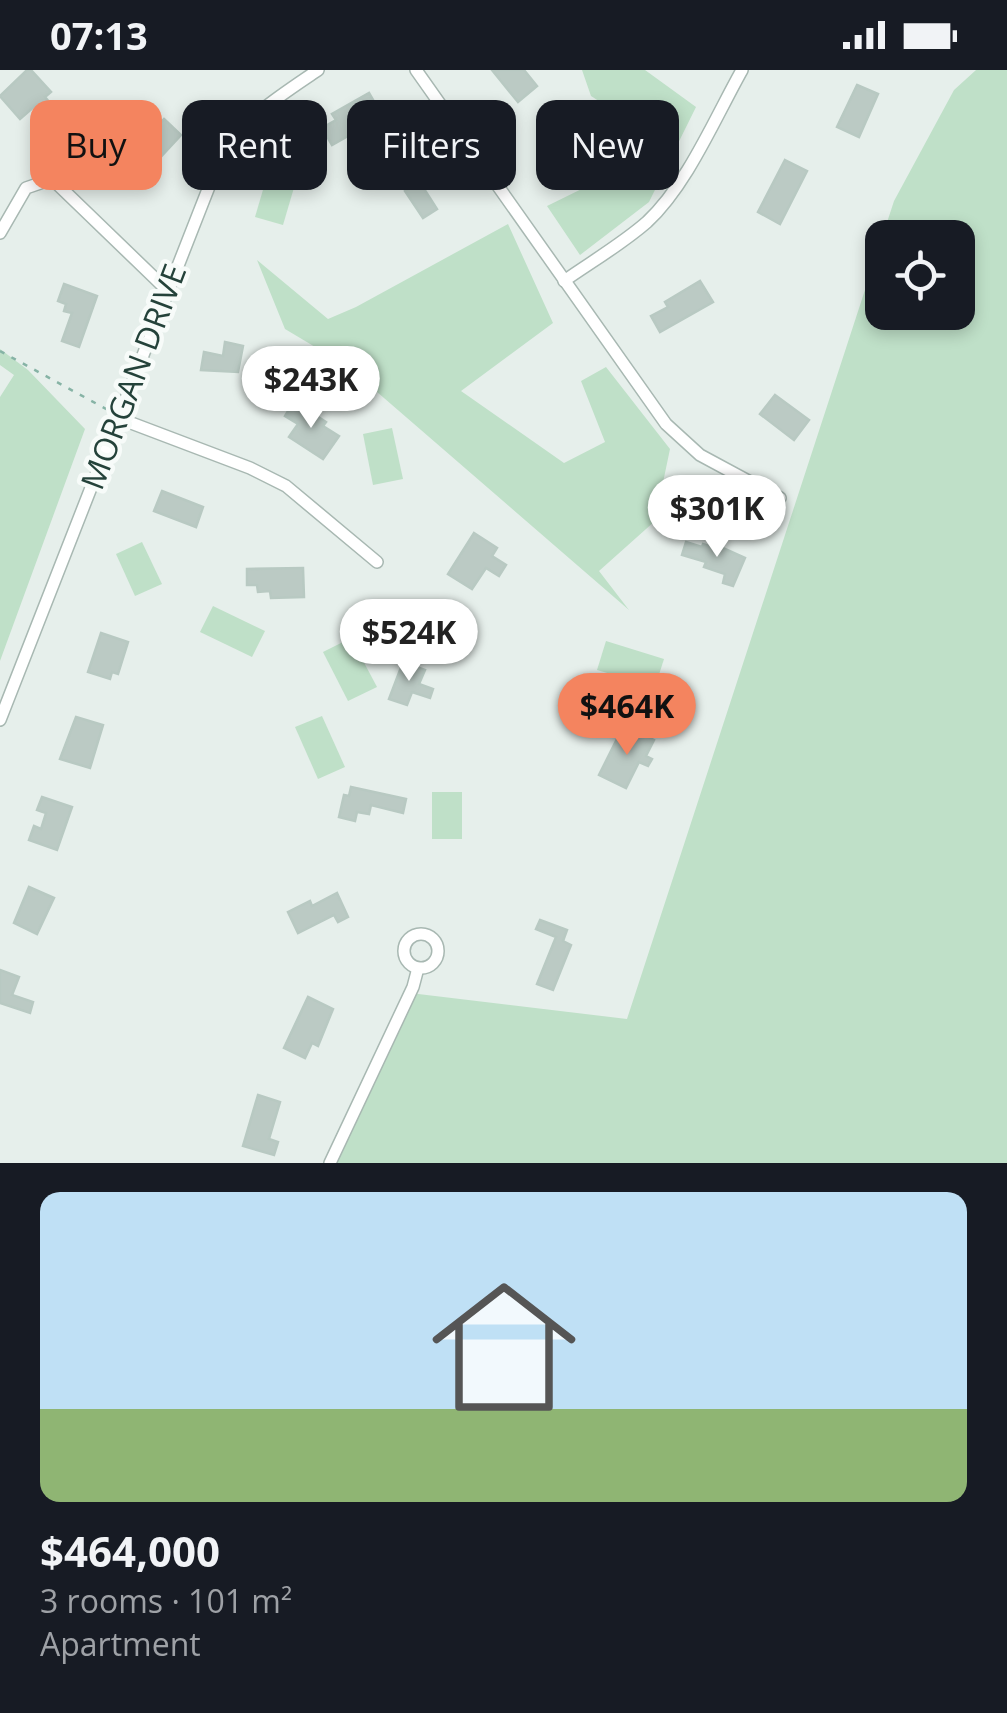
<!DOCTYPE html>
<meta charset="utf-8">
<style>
:root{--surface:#171b24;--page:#242831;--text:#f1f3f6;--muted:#9ea1a6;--accent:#f4845f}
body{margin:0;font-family:"Open Sans",sans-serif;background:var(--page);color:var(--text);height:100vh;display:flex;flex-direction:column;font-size:38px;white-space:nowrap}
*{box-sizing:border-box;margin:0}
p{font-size:32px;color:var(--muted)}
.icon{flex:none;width:55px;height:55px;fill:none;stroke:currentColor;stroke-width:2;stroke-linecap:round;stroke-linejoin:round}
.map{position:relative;height:1093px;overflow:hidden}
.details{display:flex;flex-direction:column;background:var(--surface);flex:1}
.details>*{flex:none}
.guide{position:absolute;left:30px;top:30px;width:948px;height:90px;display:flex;gap:20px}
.tools{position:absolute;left:865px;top:150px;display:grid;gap:20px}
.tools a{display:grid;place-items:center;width:110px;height:110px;border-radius:20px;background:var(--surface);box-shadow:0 5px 15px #0003;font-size:50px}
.price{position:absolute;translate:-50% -85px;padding:0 22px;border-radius:35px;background:#fff;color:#222;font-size:32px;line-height:65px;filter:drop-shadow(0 2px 5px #0008)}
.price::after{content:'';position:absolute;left:50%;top:60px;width:30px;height:22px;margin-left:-15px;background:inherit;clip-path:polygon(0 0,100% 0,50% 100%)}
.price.on{background:var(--accent);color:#111}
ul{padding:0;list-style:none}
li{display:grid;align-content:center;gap:20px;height:530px;padding:0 40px}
li span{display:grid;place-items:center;height:310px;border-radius:20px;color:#555}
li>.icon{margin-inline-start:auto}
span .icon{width:180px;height:180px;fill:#fffc;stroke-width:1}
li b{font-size:42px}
.pill{padding:0 35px;border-radius:20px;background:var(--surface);box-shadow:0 5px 15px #0003;font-size:35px;line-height:90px}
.pill.on{background:var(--accent);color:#111}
.status{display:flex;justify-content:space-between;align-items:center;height:70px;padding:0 50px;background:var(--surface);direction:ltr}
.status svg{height:28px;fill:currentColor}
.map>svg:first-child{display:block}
.green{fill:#bfe0c8;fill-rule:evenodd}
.building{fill:#bbcac4;stroke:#b8c9c2;stroke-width:2.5}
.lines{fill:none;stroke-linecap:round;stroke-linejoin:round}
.minor-casing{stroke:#a8b8b2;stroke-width:14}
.path{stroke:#86b3a5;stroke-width:2.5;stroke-dasharray:5 8;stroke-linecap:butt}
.minor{stroke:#fff;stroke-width:11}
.labels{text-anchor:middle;stroke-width:9;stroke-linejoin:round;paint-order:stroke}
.street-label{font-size:32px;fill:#24423a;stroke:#f7fbf9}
</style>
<div class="status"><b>07:13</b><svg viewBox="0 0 49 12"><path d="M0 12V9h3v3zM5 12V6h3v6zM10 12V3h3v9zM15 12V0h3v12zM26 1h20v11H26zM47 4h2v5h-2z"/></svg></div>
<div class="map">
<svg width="1007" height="1093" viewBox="0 0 1007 1093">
<rect width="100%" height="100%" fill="#e6efeb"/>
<g class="green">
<polygon points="582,0 645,0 696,37 649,132 580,185 547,136 604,108 628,50 591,26"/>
<path d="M976 0H1007V1093H330L410 923 627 949 894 131 954 20ZM882 168H958V242H882Z"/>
<polygon points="270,96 298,104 283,155 255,147"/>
<polygon points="508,154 553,253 461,321 564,393 605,372 581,311 606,297 670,379 655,451 599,501 629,540 347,296 285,259 257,190 328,249 356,237"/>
<polygon points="0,279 28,300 85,359 0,591 0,327 14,305 0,295"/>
<polygon points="392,358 403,409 373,415 363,364"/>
<polygon points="142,472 162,514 135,526 116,484"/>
<polygon points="213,536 265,561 252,587 200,562"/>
<polygon points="351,568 377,617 348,631 323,582"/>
<polygon points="606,571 664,589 655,617 597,600"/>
<polygon points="322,646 345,697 318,709 295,657"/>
<rect x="432" y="722" width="30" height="47"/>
</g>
<g class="building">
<polygon points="27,0 31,0 51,22 45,27 55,39 46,47 36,35 20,49 0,26"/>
<polygon points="492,0 524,0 537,16 518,32"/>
<polygon points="857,15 878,24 859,67 837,57"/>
<polygon points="369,23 387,54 368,65 364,57 332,75 322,58 336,50 332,44"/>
<polygon points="612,46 623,63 582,90 573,78 583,71 580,67"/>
<polygon points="164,49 181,65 144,105 140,101 136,106 123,94"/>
<polygon points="785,90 807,101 780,154 758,142"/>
<polygon points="419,111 437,139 423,148 405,121"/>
<polygon points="700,211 713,232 660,262 651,246 668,237 665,232"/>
<polygon points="64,214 97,226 79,277 62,271 72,243 64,241 66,234 58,231"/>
<polygon points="225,272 243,276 238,302 201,300 204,282 223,286"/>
<polygon points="775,325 809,350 794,370 760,344"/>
<polygon points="294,331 326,352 323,356 339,366 323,389 289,367 298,354 285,346"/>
<polygon points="162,421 203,437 196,457 154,441"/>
<polygon points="474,463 497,478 492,486 506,495 499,506 486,498 472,519 448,504"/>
<polygon points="686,472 702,477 703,474 713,477 714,474 745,488 733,516 723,513 725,504 704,497 706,492 682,485"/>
<polygon points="303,498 304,527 271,528 270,521 258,522 257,515 247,515 247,499"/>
<polygon points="101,563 128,572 118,604 112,602 110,609 88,602"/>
<polygon points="403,592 425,600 419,614 433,619 430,628 412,622 407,635 389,629"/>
<polygon points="76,647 103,655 90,698 60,689"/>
<polygon points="632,659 654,670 646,686 652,689 648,696 639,692 626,718 599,705 617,669 625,673"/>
<polygon points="351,717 406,729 403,743 371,735 369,744 357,742 355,751 339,747 344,725 349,726"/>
<polygon points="42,727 72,737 57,780 29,770 34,756 41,759 46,743 37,740"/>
<polygon points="29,817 54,828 37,864 14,853"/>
<polygon points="337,823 348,847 338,852 334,845 298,863 288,842 310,831 312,836"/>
<polygon points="540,850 567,860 563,871 571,875 553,920 537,914 556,867 536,859"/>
<polygon points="0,900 19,907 12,925 33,932 30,943 0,933"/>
<polygon points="308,927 333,939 318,976 312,973 305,988 284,978"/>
<polygon points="258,1025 280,1032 269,1069 278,1072 274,1085 243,1076"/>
</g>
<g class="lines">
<defs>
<g id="minor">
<polyline points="416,0 666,354 700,385 780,428"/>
<polyline points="0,163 26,118 52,109 167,220"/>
<path d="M564 211C591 192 622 174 647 152 687 115 715 48 742 0"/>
<polyline points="118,348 250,398 286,416 377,492"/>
<path d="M0 650 223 81C247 46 283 24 318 0"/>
<circle cx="421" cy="881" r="17"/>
<polyline points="330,1093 413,917 418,898"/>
</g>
</defs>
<use href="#minor" class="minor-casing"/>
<polyline class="path" points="0,281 108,340"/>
<use href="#minor" class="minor"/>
</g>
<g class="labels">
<g class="street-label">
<text transform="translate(134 307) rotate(-69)" y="11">MORGAN DRIVE</text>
</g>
</g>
</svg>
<div class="tools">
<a><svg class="icon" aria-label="locate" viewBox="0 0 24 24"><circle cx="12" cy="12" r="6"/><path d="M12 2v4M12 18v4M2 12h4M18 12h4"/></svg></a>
</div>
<b class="price" style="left:311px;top:361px">$243K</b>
<b class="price" style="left:717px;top:490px">$301K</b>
<b class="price" style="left:409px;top:614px">$524K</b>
<b class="price on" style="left:627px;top:688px">$464K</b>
<div class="guide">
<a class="pill on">Buy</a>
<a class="pill">Rent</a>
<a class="pill">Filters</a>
<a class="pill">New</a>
</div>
</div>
<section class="details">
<ul>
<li><span style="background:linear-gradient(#bfe0f5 70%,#8fb573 0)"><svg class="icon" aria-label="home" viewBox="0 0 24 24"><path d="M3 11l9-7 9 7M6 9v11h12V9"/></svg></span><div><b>$464,000</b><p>3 rooms · 101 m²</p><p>Apartment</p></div></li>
</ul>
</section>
